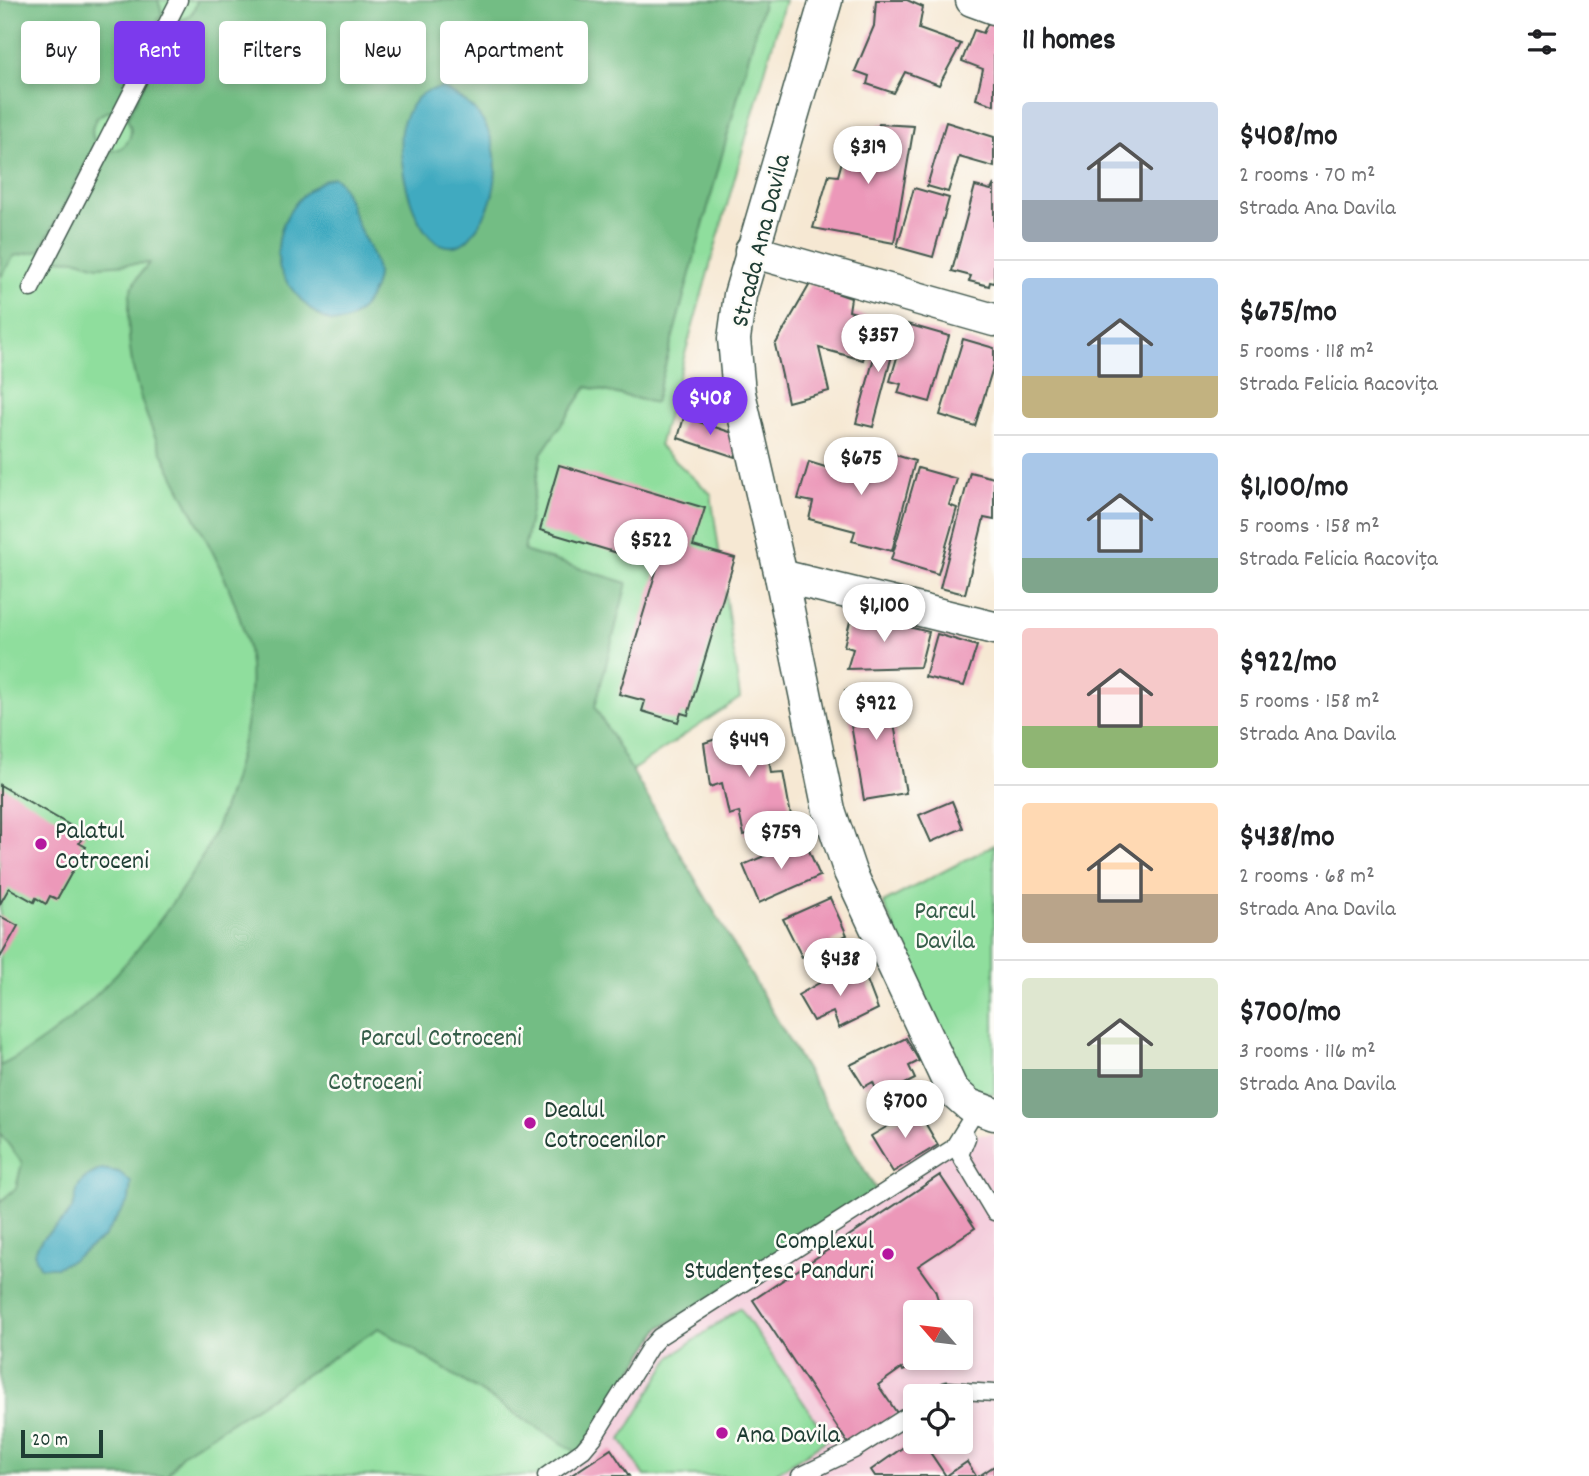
<!DOCTYPE html>
<meta charset="utf-8">
<style>
:root{--surface:#fff;--page:#f6f6f6;--text:#202124;--muted:#757577;--line:#e0e0e0;--accent:#7c3aed}
body{margin:0;font-family:Dekko,sans-serif;background:var(--page);color:var(--text);height:100vh;display:flex;flex-direction:column;font-size:26px;white-space:nowrap}
*{box-sizing:border-box;margin:0}
p{font-size:23px;color:var(--muted)}
.icon{flex:none;width:38px;height:38px;fill:none;stroke:currentColor;stroke-width:2;stroke-linecap:round;stroke-linejoin:round}
.map{position:relative;flex:1;overflow:hidden}
.drawer{display:flex;flex-direction:column;background:var(--surface);width:595px}
.drawer>*{flex:none}
.guide{position:absolute;left:21px;top:21px;width:665px;height:63px;display:flex;gap:14px}
.needle{width:46px;rotate:298deg}
.buttons{position:absolute;left:903px;top:1300px;display:grid;gap:14px}
.buttons a{display:grid;place-items:center;width:70px;height:70px;border-radius:7px;background:var(--surface);box-shadow:0 4px 10px #0003;font-size:35px}
.scale{position:absolute;left:21px;bottom:18px;width:82px;box-sizing:border-box;padding-left:7px;border:4px solid #1f3d34;border-top:0;font-size:19px;line-height:24px;white-space:nowrap;color:#1f3d34;-webkit-text-stroke:5px #fdfcf7;paint-order:stroke}
.price{position:absolute;translate:-50% -60px;padding:0 16px;border-radius:24px;background:#fff;color:#222;font-size:23px;line-height:46px;filter:drop-shadow(0 2px 4px #0008)}
.price::after{content:'';position:absolute;left:50%;top:42px;width:21px;height:16px;margin-left:-10px;background:inherit;clip-path:polygon(0 0,100% 0,50% 100%)}
.price.selected{background:var(--accent);color:#fff}
ul{padding:0;list-style:none}
li{display:flex;align-items:center;gap:21px;height:175px;padding:0 28px}
li+li{border-top:2px solid var(--line)}
li span{display:grid;place-items:center;flex:none;width:196px;height:140px;border-radius:7px;color:#555}
li>.icon{margin-inline-start:auto}
span .icon{width:84px;height:84px;fill:#fffc;stroke-width:1}
li b{font-size:30px}
h2{display:flex;justify-content:space-between;align-items:center;height:84px;padding:0 28px;font-size:30px}
.tag{padding:0 24px;border-radius:7px;background:var(--surface);box-shadow:0 4px 10px #0003;font-size:24px;line-height:63px}
.tag.selected{background:var(--accent);color:#fff}
main{display:flex;flex:1;min-height:0}
.map>svg:first-child{display:block}
.built{fill:#f4cfdd;fill-rule:evenodd}
.green{fill:#8fde9d;stroke:#578e68;stroke-width:2}
.forest{fill:#73bd84;stroke:#497d5c;stroke-width:2}
.water{fill:#40aac0;stroke:#30747a;stroke-width:2}
.building{fill:#ec98b9}
.lines{fill:none;stroke-linecap:round;stroke-linejoin:round}
.lane-casing{stroke:#3f574c;stroke-width:19}
.street-casing{stroke:#3f574c;stroke-width:35}
.lane{stroke:#fff;stroke-width:16}
.street{stroke:#fff;stroke-width:32}
.poi-dot{fill:#b5179e;stroke:#fdfcf7;stroke-width:2.5}
.labels{text-anchor:middle;stroke-width:5;stroke-linejoin:round;paint-order:stroke}
.street-label{font-size:26px;fill:#1f3d34;stroke:#fdfcf7}
.poi-label{font-size:26px;fill:#1f3d34;stroke:#fdfcf7;text-anchor:start}
.park-label{font-size:26px;fill:#355d49;stroke:#fdfcf7}
</style>
<main>
<div class="map">
<svg width="994" height="1476" viewBox="0 0 994 1476">
<rect width="100%" height="100%" fill="#fdfcf7"/>
<filter id="ink" filterUnits="userSpaceOnUse"><feTurbulence type="fractalNoise" baseFrequency=".0143" numOctaves="2"/><feDisplacementMap in="SourceGraphic" scale="14" xChannelSelector="R" yChannelSelector="G"/><feConvolveMatrix kernelMatrix="1 2 1 2 8 2 1 2 1" color-interpolation-filters="sRGB"/></filter>
<filter id="wash" filterUnits="userSpaceOnUse"><feTurbulence type="fractalNoise" baseFrequency=".00686" numOctaves="4" result="noise"/><feDisplacementMap in="SourceGraphic" scale="28" xChannelSelector="R" yChannelSelector="G"/><feGaussianBlur stdDeviation="1.57" result="paint"/><feColorMatrix in="noise" values="0 0 0 0 0 0 0 0 0 0 0 0 0 0 0 0 0 1.4 0 .05"/><feComposite in="paint" operator="in"/></filter>
<g filter="url(#wash)">
<rect width="100%" height="100%" fill="#f6e8d3"/>
<path class="built" d="M994 1134V1476H540L660 1328 959 1136ZM915 1312H961V1358H915ZM915 1396H961V1442H915Z"/>
<g class="green">
<polygon points="0,0 785,0 659,446 711,494 740,698 631,771 879,1195 660,1328 579,1454 540,1476 0,1476"/>
<polygon points="994,845 994,1094 966,1090 883,903"/>
<polygon points="740,1308 828,1439 772,1476 645,1476 621,1440 671,1357"/>
</g>
<g class="forest">
<path d="M0 0H158L162 13 113 111C95 112 87 128 96 144L40 251 14 256 0 278Z"/>
<path d="M197 0H764L655 403 587 387 541 454 524 551 627 583 595 707 879 1195 660 1328 579 1454 379 1328 183 1453 167 1476H0V1202L16 1188 22 1163 0 1133V1066C68 1032 121 974 165 913 180 892 197 869 208 846 231 797 257 711 249 656 244 624 231 591 217 561 181 486 124 402 129 315 129 308 129 300 130 294 133 282 142 271 149 263L98 266 78 260 54 259 110 151C128 150 136 133 127 119L176 20C189 20 195 12 197 0Z"/>
</g>
<g class="water">
<path d="M442 88C456 95 471 104 480 117 501 145 500 189 483 218 477 227 470 241 459 245 414 259 397 159 401 131 403 118 412 102 422 94 427 90 436 90 442 88Z"/>
<path d="M334 177C346 185 354 219 362 234 368 245 376 260 377 273 377 292 357 324 336 322 316 321 287 287 280 269 276 256 278 239 282 227 291 204 310 183 334 177Z"/>
<path d="M102 1169 119 1172 131 1182 129 1200 104 1237 72 1260 57 1267H40L34 1253C43 1232 54 1231 67 1216 85 1194 64 1185 102 1169Z"/>
</g>
<g id="blocks">
<g class="building">
<polygon points="876,0 907,0 923,7 919,29 961,44 939,85 905,72 894,93 867,84 869,76 855,71 874,26"/>
<polygon points="990,19 994,20 994,105 976,99 983,69 962,61 974,30 983,33"/>
<polygon points="946,122 994,137 994,167 959,157 948,192 927,186"/>
<polygon points="879,124 914,126 894,243 813,228 829,175 838,176 848,139 874,142"/>
<polygon points="994,184 994,283 990,282 989,286 969,281 971,276 952,271 975,186 991,190"/>
<polygon points="914,188 949,198 933,257 897,247"/>
<polygon points="810,284 851,298 849,311 875,319 863,360 819,348 829,391 788,402 775,345"/>
<polygon points="884,321 900,325 873,427 856,423"/>
<polygon points="907,324 949,336 930,402 898,393 901,384 890,381"/>
<polygon points="963,339 994,348 994,364 975,426 940,415"/>
<polygon points="684,417 742,436 735,457 678,438"/>
<polygon points="866,446 915,461 892,551 852,541 855,531 809,519 813,502 798,499 809,462 858,477"/>
<polygon points="559,465 705,508 693,546 735,558 688,715 681,713 678,722 642,711 645,701 619,694 658,565 540,530"/>
<polygon points="918,468 957,479 949,505 957,508 938,574 891,560"/>
<polygon points="970,472 994,478 994,520 984,518 965,594 940,588"/>
<polygon points="852,613 929,632 920,667 847,669 853,649 844,646"/>
<polygon points="937,634 977,646 964,686 925,677"/>
<polygon points="887,683 906,793 864,800 845,690"/>
<polygon points="764,723 771,773 783,772 792,821 744,835 739,812 729,815 722,783 710,787 704,743"/>
<polygon points="0,785 85,834 79,843 86,847 57,899 50,896 46,904 36,898 34,902 9,888 0,904"/>
<polygon points="952,801 963,828 931,842 919,815"/>
<polygon points="804,839 820,876 759,903 743,865"/>
<polygon points="830,898 847,935 802,957 783,919"/>
<polygon points="0,916 18,926 0,958"/>
<polygon points="849,966 853,973 863,970 878,1009 839,1028 833,1012 813,1021 798,995"/>
<polygon points="906,1038 919,1061 909,1066 915,1079 879,1097 873,1082 864,1087 850,1065"/>
<polygon points="917,1109 938,1145 893,1172 871,1136"/>
<polygon points="940,1175 975,1228 918,1266 935,1290 942,1312 915,1312 915,1358 925,1358 912,1367 903,1371 902,1368 878,1385 897,1413 849,1445 753,1300"/>
<polygon points="915,1439 915,1442 923,1442 946,1476 967,1462 976,1476 875,1476 871,1470"/>
<polygon points="611,1449 629,1476 570,1476"/>
<polygon points="994,1466 994,1476 979,1476"/>
</g>
</g>
</g>
<g filter="url(#ink)">
<use href="#blocks" fill-opacity="0" stroke="#3f574c" stroke-width="2"/>
<g class="lines">
<defs>
<g id="lane">
<polyline points="31,289 179,0"/>
<polyline points="967,1138 960,1155 994,1212"/>
<polyline points="938,1396 947,1390 994,1393"/>
<polyline points="546,1476 583,1450 594,1437 650,1347 659,1337 953,1148 977,1109"/>
<polyline points="800,1476 854,1450 915,1411"/>
</g>
<g id="street">
<polyline points="826,0 740,295 734,339 739,393 781,576 829,810 850,872 952,1090 969,1105 994,1114"/>
<polyline points="972,0 994,8"/>
<polyline points="751,251 994,320"/>
<polyline points="781,576 994,628"/>
</g>
</defs>
<use href="#lane" class="lane-casing"/>
<use href="#street" class="street-casing"/>
<use href="#lane" class="lane"/>
<use href="#street" class="street"/>
</g>
</g>
<g class="poi-dot">
<circle cx="41" cy="844" r="7"/>
<circle cx="530" cy="1123" r="7"/>
<circle cx="888" cy="1254" r="7"/>
<circle cx="722" cy="1433" r="7"/>
</g>
<g class="labels">
<g class="street-label">
<text transform="translate(759 240) rotate(-76)" y="9">Strada Ana Davila</text>
</g>
<g class="poi-label">
<text x="55" y="838">Palatul<tspan x="55" dy="30">Cotroceni</tspan></text>
<text x="544" y="1117">Dealul<tspan x="544" dy="30">Cotrocenilor</tspan></text>
<text x="874" y="1248" text-anchor="end">Complexul<tspan x="874" dy="30">Studențesc Panduri</tspan></text>
<text x="736" y="1442">Ana Davila</text>
</g>
<g class="park-label">
<text x="945" y="918">Parcul<tspan x="945" dy="30">Davila</tspan></text>
<text x="441" y="1045">Parcul Cotroceni</text>
<text x="375" y="1089">Cotroceni</text>
</g>
</g>
</svg>
<div class="buttons">
<a><svg class="needle" viewBox="-14 -14 28 28"><path d="M0-13l5 13h-10z" fill="#e53935"/><path d="M0 13l5-13h-10z" fill="#757577"/></svg></a>
<a><svg class="icon" aria-label="locate" viewBox="0 0 24 24"><circle cx="12" cy="12" r="6"/><path d="M12 2v4M12 18v4M2 12h4M18 12h4"/></svg></a>
</div>
<div class="scale">20 m</div>
<b class="price" style="left:868px;top:186px">$319</b>
<b class="price" style="left:878px;top:374px">$357</b>
<b class="price selected" style="left:710px;top:437px">$408</b>
<b class="price" style="left:861px;top:497px">$675</b>
<b class="price" style="left:651px;top:579px">$522</b>
<b class="price" style="left:884px;top:644px">$1,100</b>
<b class="price" style="left:876px;top:742px">$922</b>
<b class="price" style="left:749px;top:779px">$449</b>
<b class="price" style="left:781px;top:871px">$759</b>
<b class="price" style="left:840px;top:998px">$438</b>
<b class="price" style="left:905px;top:1140px">$700</b>
<div class="guide">
<a class="tag">Buy</a>
<a class="tag selected">Rent</a>
<a class="tag">Filters</a>
<a class="tag">New</a>
<a class="tag">Apartment</a>
</div>
</div>
<section class="drawer">
<h2>11 homes<svg class="icon" aria-label="filters" viewBox="0 0 24 24"><path d="M4 7h16M4 17h16"/><circle cx="9" cy="7" r="2"/><circle cx="15" cy="17" r="2"/></svg></h2>
<ul>
<li><span style="background:linear-gradient(#c9d6e8 70%,#9aa5b1 0)"><svg class="icon" aria-label="home" viewBox="0 0 24 24"><path d="M3 11l9-7 9 7M6 9v11h12V9"/></svg></span><div><b>$408/mo</b><p>2 rooms · 70 m²</p><p>Strada Ana Davila</p></div></li>
<li><span style="background:linear-gradient(#a9c7e8 70%,#c2b280 0)"><svg class="icon" aria-label="home" viewBox="0 0 24 24"><path d="M3 11l9-7 9 7M6 9v11h12V9"/></svg></span><div><b>$675/mo</b><p>5 rooms · 118 m²</p><p>Strada Felicia Racovița</p></div></li>
<li><span style="background:linear-gradient(#a9c7e8 75%,#7fa58c 0)"><svg class="icon" aria-label="home" viewBox="0 0 24 24"><path d="M3 11l9-7 9 7M6 9v11h12V9"/></svg></span><div><b>$1,100/mo</b><p>5 rooms · 158 m²</p><p>Strada Felicia Racovița</p></div></li>
<li><span style="background:linear-gradient(#f6c9c9 70%,#8fb573 0)"><svg class="icon" aria-label="home" viewBox="0 0 24 24"><path d="M3 11l9-7 9 7M6 9v11h12V9"/></svg></span><div><b>$922/mo</b><p>5 rooms · 158 m²</p><p>Strada Ana Davila</p></div></li>
<li><span style="background:linear-gradient(#ffd9b3 65%,#b9a48a 0)"><svg class="icon" aria-label="home" viewBox="0 0 24 24"><path d="M3 11l9-7 9 7M6 9v11h12V9"/></svg></span><div><b>$438/mo</b><p>2 rooms · 68 m²</p><p>Strada Ana Davila</p></div></li>
<li><span style="background:linear-gradient(#dfe7d0 65%,#7fa58c 0)"><svg class="icon" aria-label="home" viewBox="0 0 24 24"><path d="M3 11l9-7 9 7M6 9v11h12V9"/></svg></span><div><b>$700/mo</b><p>3 rooms · 116 m²</p><p>Strada Ana Davila</p></div></li>
</ul>
</section>
</main>
